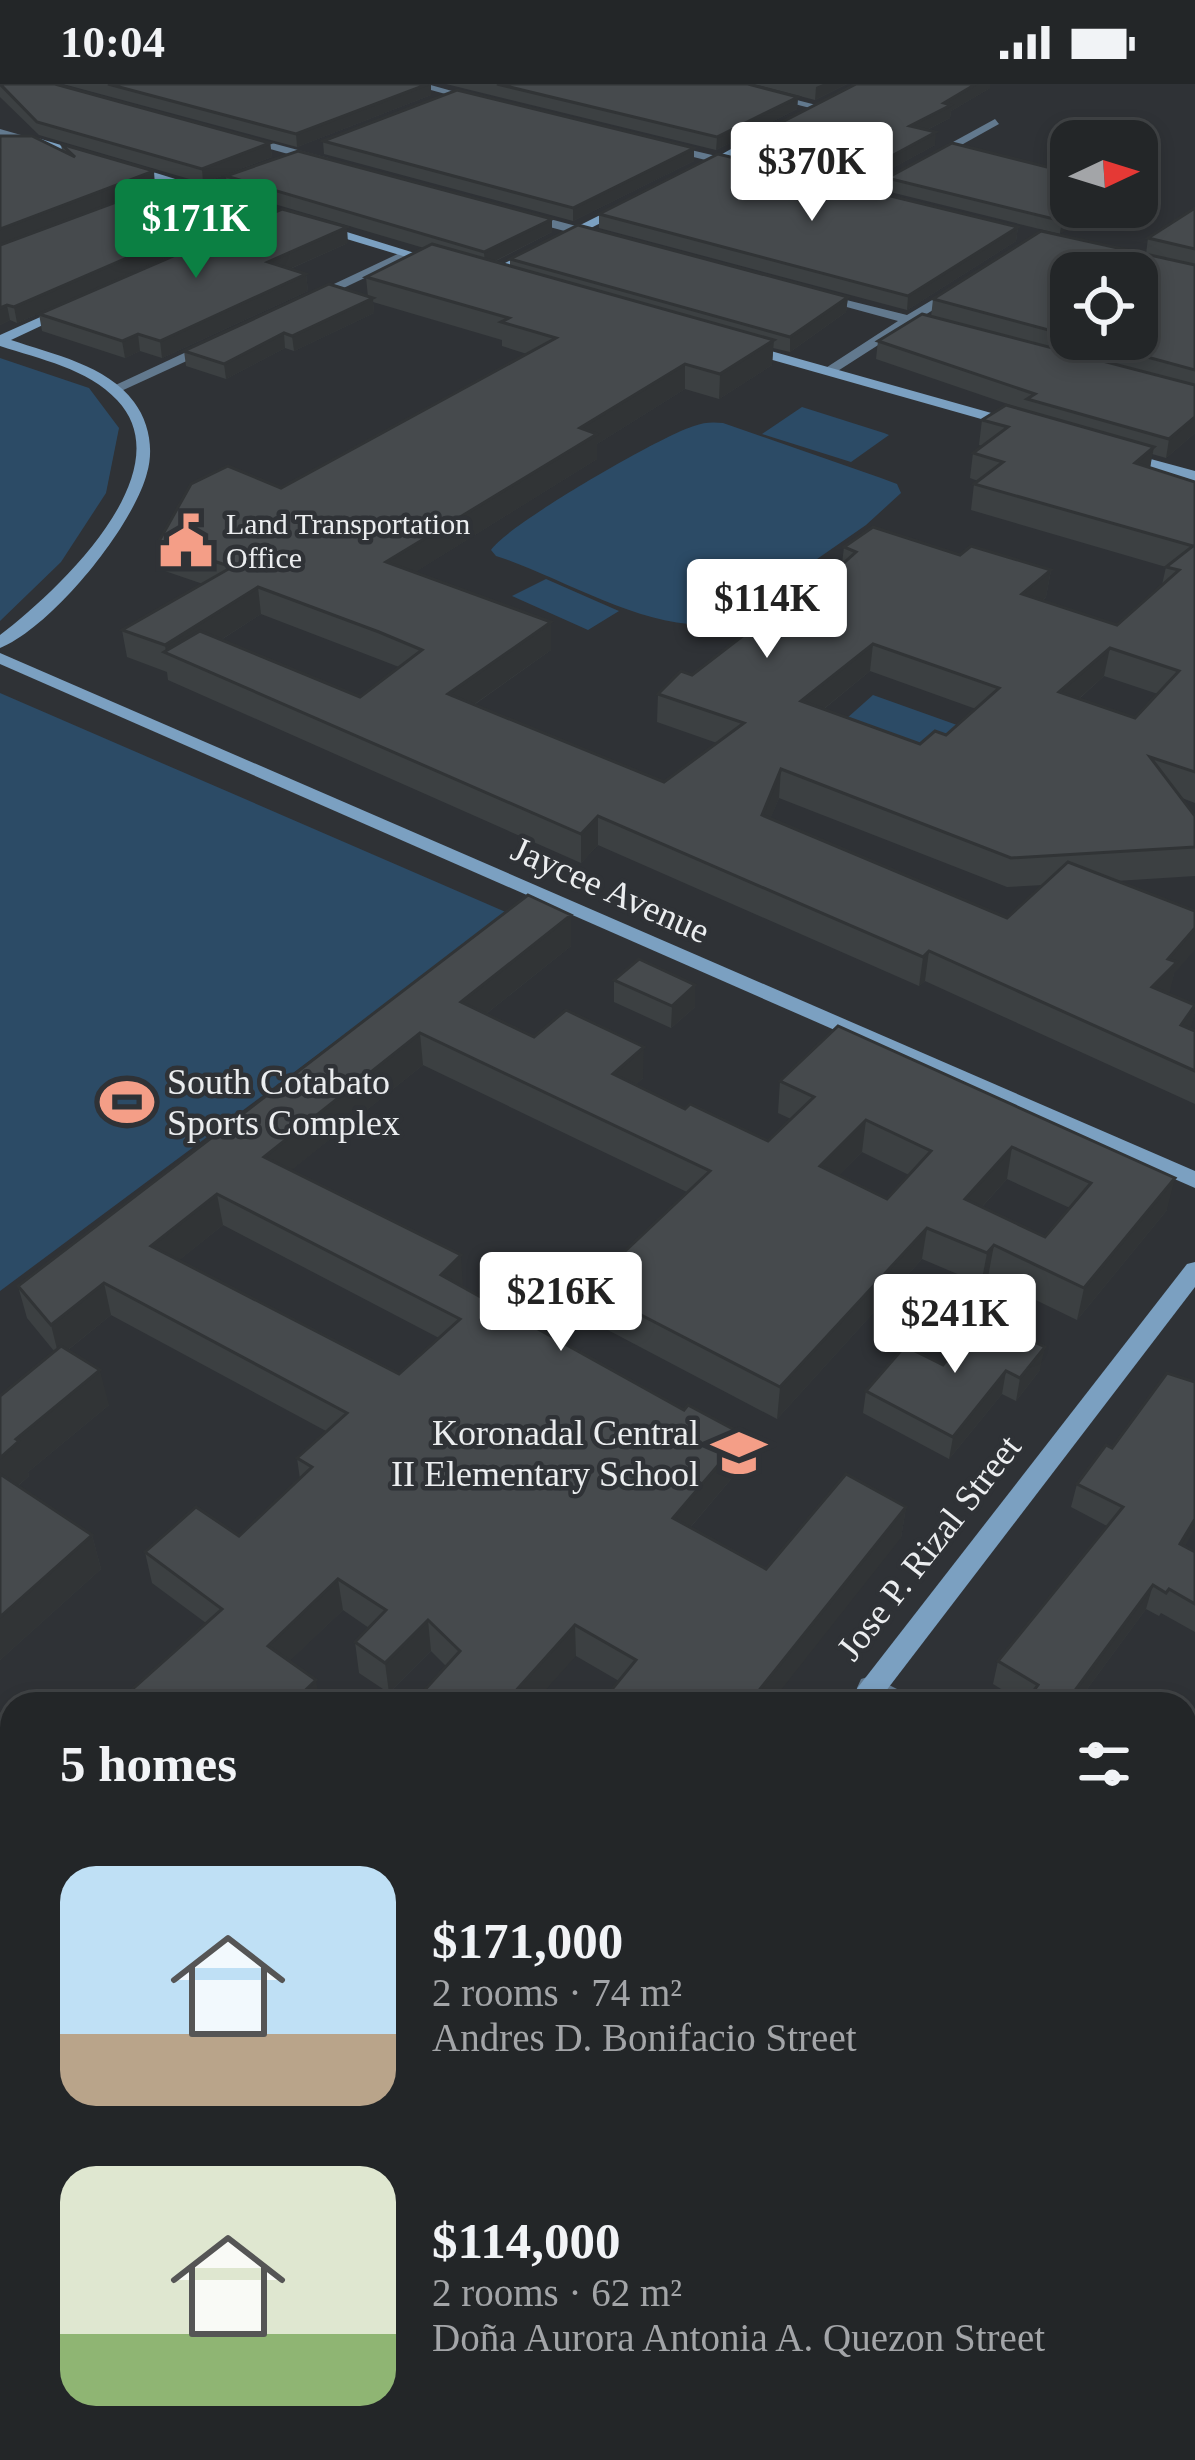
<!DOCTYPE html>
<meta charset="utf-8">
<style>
:root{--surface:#232628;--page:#2f3234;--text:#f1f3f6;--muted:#a3a5a8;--line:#404345;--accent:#0b8043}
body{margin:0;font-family:"Times New Roman",serif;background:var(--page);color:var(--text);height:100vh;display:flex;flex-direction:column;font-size:45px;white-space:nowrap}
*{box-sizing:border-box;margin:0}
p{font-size:39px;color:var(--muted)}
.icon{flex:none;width:66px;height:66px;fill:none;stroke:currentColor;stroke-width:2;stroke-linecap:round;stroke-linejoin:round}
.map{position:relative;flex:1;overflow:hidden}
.panel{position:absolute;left:0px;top:1608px;width:1197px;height:768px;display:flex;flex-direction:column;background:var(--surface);border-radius:36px 36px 0 0;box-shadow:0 6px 18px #0003,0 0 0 3px var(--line)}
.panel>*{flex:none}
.needle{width:78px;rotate:86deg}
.controls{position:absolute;left:1050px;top:36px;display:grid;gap:24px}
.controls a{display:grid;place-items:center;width:108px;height:108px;border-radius:24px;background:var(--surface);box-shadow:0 6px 18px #0003,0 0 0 3px var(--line);font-size:60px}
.price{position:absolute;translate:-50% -102px;padding:0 27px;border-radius:12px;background:#fff;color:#222;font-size:39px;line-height:78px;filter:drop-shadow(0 3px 6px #0008)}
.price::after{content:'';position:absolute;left:50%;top:72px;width:36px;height:27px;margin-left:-18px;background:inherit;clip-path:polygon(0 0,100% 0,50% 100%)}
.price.current{background:var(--accent);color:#fff}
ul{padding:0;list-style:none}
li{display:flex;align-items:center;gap:36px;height:300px;padding:0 60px}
li span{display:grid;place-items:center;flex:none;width:336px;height:240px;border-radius:36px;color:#555}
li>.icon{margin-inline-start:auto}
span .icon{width:144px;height:144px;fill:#fffc;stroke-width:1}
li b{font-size:51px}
h2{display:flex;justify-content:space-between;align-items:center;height:144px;padding:0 60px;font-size:51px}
.status{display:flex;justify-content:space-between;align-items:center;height:84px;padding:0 60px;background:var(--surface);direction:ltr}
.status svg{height:33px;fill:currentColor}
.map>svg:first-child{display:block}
.green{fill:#2c4b66}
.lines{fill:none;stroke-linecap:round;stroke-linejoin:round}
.street{fill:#62798e;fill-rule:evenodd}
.secondary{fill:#7ba0c1;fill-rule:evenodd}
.highway{fill:#b6d8f7;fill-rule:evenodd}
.wall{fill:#3c4042;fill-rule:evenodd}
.shaded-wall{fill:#313436}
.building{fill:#464a4d;stroke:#313436;stroke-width:3;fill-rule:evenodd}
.labels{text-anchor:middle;stroke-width:9;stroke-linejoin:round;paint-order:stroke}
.far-poi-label{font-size:30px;fill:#ebedef;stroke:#2f3236;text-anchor:start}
.street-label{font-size:36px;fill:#ebedef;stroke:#2f3236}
.poi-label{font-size:36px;fill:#ebedef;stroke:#2f3236;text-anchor:start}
</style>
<div class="status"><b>10:04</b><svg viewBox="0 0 49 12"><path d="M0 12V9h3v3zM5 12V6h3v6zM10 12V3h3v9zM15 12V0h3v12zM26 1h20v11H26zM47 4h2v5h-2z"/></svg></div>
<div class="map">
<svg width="1195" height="2376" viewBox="0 0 1195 2376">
<rect width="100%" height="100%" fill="#2f3236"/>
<g class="green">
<polygon points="0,274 89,304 119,344 106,409 61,478 0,537"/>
<polygon points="802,323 884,349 889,351 851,378 762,350"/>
<path d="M723 339 881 394 897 400 901 409 866 441 728 537C659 556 563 493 496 472L491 466C508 440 661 352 694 342 704 338 713 338 723 339Z"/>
<polygon points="546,495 612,524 619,527 588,546 512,512"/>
<polygon points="0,609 508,829 0,1207"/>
<polygon points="873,611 957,641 905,690 828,651"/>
</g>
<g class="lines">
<g class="street">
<polygon points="409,0 427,0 488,17 482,20"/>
<polygon points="716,0 735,0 824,23 818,26"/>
<polygon points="995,35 999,40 868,113 858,110"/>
<polygon points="0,45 28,53 30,55 24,58 0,52"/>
<polygon points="242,51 328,74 330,76 324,80 238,56"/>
<polygon points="661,59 742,78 744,80 738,84 657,64"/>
<polygon points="257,84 261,91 207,111 197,108"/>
<polygon points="520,127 606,150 608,153 602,157 516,134"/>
<polygon points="404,167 415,170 312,219 300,216"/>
<polygon points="959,200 964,201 964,207 920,234 949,242 949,248 911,240 833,290 821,287 898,237 810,213 810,207 907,231"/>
<polygon points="210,257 215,258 215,264 119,308 107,305"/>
<path d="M871 1592 909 1611 913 1620C893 1620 867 1626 857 1604L861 1595Z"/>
<polygon points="1185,1768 1195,1772 1195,1802 1185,1798"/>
</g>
<g class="secondary">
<polygon points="763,47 773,49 702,90 692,87"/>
<polygon points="31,52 94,71 96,73 90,77 30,59 0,63 0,57"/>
<polygon points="119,80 127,80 447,179 436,182 119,86"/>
<polygon points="620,121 630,124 491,195 479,192"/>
<path d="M65 222 77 225 11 256C52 270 107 281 134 318 149 338 154 365 147 389 133 443 52 543 0 564V551C54 510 186 389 117 316 88 285 40 275 0 262V251Z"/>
<polygon points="746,260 1023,338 1025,341 1013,344 741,267 739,264"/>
<polygon points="1121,367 1195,387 1195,397 1116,374 1114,371"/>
<polygon points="0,569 1195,1087 1195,1104 0,580"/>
<polygon points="1195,1178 1195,1203 876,1620 845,1620 1187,1180"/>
<polygon points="256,2364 297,2364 293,2376 251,2376"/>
</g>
<g class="highway">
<polygon points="0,2134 12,2139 12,2196 0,2191"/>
<rect x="95" y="2364" width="56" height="12"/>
<polygon points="211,2364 276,2364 281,2376 216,2376"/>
<polygon points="382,2364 438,2364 439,2376 383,2376"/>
</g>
</g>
<g class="wall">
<polygon points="0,0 270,59 272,73 203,99 39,51 0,13"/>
<polygon points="63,0 431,0 431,11 297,63"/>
<polygon points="446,0 748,0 798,13 797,25 716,66"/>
<polygon points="753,0 847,0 815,16"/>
<polygon points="990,4 951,27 950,34 927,46 935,61 861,101 740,72 741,59"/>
<polygon points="0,52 62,67 61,60 155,102 42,145 256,118 258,133 17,239 10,236 0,241"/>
<polygon points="323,57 694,64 694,77 573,137 324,70"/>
<polygon points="1071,89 1060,150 886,107 887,94"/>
<path d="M226 92 552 135V148L494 178 510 182V175L848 213 846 228 790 268 773 264 772 281 719 315 685 305 597 360V375L415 488 551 566 474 621 664 698 717 659 657 638 658 610 763 551 842 480 844 463 960 471 1051 486 1046 513 1042 517 1117 541 1162 501 1166 483 971 426 974 400 978 397 970 394 973 369 982 362 979 361 982 336 1025 326 876 275 878 257 931 233 933 215 1146 170 1148 154 1195 124V349L1166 374 1152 370 1150 384 1195 398V719L1182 714 1195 732V792L1116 797 1174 890 1168 910 1195 927 1190 945 1195 947V1020L925 897 919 902 598 761 581 779 168 596 167 588 127 573 122 546 203 500 162 486 158 459 281 404 527 270 502 262V256L373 218 374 229 294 267 285 264 226 295 186 282 184 267 368 213 366 193 424 164 227 106ZM1071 189 1137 255H1071ZM261 530 381 576 399 583 360 613 221 556ZM870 587 976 625 946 651 920 660 824 625ZM1104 592 1158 610 1135 634 1079 615ZM779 714 1007 803 1043 801 1007 834 770 735Z"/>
<polygon points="599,130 1018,143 1016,157 907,226 599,144"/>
<polygon points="348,159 290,185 306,190 308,207 162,274 140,267 125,274 42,247 39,230"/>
<path d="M571 831V862L486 930 534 953 643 994 635 1001 685 1025 768 1057 791 1035 778 1029 780 997 838 942 1167 1126 1077 1236 988 1193 981 1200 922 1175 777 1335 587 1235V1203L687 1108 423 981 291 1086 463 1203 684 1326 744 1351 742 1382 690 1444 766 1485 906 1423 901 1454 619 1597 576 1572 446 1582 431 1567 389 1609 359 1589 355 1558 369 1544 343 1526 289 1577 320 1620H129L126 1611 206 1539 152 1499 145 1468 239 1452 300 1395 297 1374 326 1347 111 1231 68 1266 109 1321 28 1388 29 1392 18 1402 92 1451 101 1485 0 1576V1312L54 1267 27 1234 18 1202ZM862 1068 909 1091 887 1115 839 1091ZM1007 1095 1070 1124 1045 1153 982 1123ZM223 1141 439 1254 399 1290 179 1176Z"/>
<polygon points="614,896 695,901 695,923 671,944 614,918"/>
<polygon points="943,1281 1040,1286 1016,1317 1002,1310 949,1375 863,1329 866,1307"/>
<polygon points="1106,1361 1185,1463 1195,1468 1195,1548 1161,1529 1159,1532 1146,1525 1076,1620 1026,1620 993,1600 998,1577 1107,1442 1071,1423 1077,1400"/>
<polygon points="1195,1654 1195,1761 1185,1755 1185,1659 1190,1661"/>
<polygon points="1185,2012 1195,2019 1195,2181 1185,2175"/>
<polygon points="1195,2210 1195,2376 1165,2376 1149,2364 1185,2364 1185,2223"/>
<polygon points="440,2364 588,2364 588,2368 583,2376 442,2376"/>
</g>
<g class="shaded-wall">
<polygon points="428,0 431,0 431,11 297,63 296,50"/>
<polygon points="823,0 847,0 815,16 816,3"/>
<polygon points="976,0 990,0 990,4 951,27 950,34 909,55 910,42"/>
<polygon points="798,13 797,25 716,66 717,53"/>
<polygon points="936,48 935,61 861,101 862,88"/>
<polygon points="270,59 272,73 203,99 202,85"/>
<polygon points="694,64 694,77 573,137 573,124"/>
<polygon points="154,87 155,102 0,161 0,145"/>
<polygon points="256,118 258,133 17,239 14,223"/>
<polygon points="1084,123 1103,123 1060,150 1062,137"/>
<polygon points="552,135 552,148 485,182 484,168"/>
<polygon points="347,143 348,159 269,194 268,178"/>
<polygon points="1018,143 1016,157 907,226 908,212"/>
<polygon points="306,190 308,207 162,274 160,257"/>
<polygon points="848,213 846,228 790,268 790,253"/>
<polygon points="373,214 374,229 294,267 292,252"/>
<polygon points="7,221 10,236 0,241 0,224"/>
<polygon points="284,249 285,264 226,295 224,280"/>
<polygon points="138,250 140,267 125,274 122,257"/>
<polygon points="774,256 772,281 719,315 720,290"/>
<polygon points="685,280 685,305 597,360 597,375 388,505 386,478 580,344"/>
<polygon points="1195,333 1195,349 1166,374 1169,355"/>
<polygon points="1154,363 1149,389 1135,379"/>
<polygon points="1051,486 1046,513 1018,537 1022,510"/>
<polygon points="258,503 261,530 186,578 166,569 165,561"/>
<polygon points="551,538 551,566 449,638 448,610"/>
<polygon points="873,560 870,587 799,645 801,617"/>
<polygon points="1110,564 1104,592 1055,636 1059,608"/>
<polygon points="781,685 779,714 760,760 762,731"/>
<polygon points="598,732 598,761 581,779 581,750"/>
<polygon points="571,831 571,862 462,949 461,918"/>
<polygon points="1195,844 1195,866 1174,890 1170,908 1145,933 1152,903 1168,875"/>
<polygon points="929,867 925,897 919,902 923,873"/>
<polygon points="695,901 695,923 671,944 672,922"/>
<polygon points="1195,923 1195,927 1189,951 1181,941"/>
<polygon points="420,949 423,981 269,1104 264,1073"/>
<polygon points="644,963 643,994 612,1022 613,990"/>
<polygon points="866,1036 862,1068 817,1114 820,1082"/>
<polygon points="1012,1063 1007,1095 960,1147 965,1115"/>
<polygon points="1175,1094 1167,1126 1077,1236 1084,1204"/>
<polygon points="217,1110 223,1141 158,1193 151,1162"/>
<polygon points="927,1144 922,1175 777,1335 780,1303"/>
<polygon points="994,1161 988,1193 981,1200 987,1169"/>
<polygon points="461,1171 463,1203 441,1191"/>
<polygon points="104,1199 111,1231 59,1273 51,1241"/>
<polygon points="1045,1263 1040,1286 1016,1317 1020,1294"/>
<polygon points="100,1286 109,1321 28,1388 29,1392 0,1417 0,1374 16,1355"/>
<polygon points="1006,1287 1002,1310 949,1375 953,1353"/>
<polygon points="744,1351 742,1382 672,1465 673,1434"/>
<polygon points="906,1423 901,1454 770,1620 748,1620"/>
<polygon points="1195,1435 1195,1445 1173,1484 1180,1460"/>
<polygon points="92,1451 101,1485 0,1576 0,1533"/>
<polygon points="338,1495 343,1526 273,1593 268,1562"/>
<polygon points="1153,1501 1146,1525 1076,1620 1065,1620"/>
<polygon points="428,1536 431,1567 389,1609 385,1579"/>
<polygon points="575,1541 576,1572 533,1620 504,1620"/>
<polygon points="316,1596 320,1620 291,1620"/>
<polygon points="12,1815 12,1859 0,1871 0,1827"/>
<polygon points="12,1913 12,1957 0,1970 0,1926"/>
<polygon points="577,2364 588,2364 588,2368 583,2376 569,2376"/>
</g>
<g class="building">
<polygon points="0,0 55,0 270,59 202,85 37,38"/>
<polygon points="108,0 428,0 296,50"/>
<polygon points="497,0 748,0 798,13 717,53"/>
<polygon points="856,0 976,0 944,19 951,21 910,42 936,48 862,88 741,59"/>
<polygon points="457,6 694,64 573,124 323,57"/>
<polygon points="0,52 32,52 75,73 61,60 154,87 0,145"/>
<polygon points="952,59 1071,89 1071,123 1084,123 1062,137 887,94"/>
<polygon points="298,67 552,135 484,168 226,92"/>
<polygon points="718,70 1018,143 908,212 599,130"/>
<polygon points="178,95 256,118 14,223 7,221 0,224 0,161"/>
<polygon points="1195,124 1195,165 1148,154"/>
<polygon points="282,125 347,143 268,178 306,190 160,257 138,250 122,257 39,230"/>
<polygon points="578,141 848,213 790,253 510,175"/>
<polygon points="1041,147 1195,181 1195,286 1081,255 1137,255 1137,189 1071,189 1071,252 933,215"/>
<path d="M432 160 774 256 720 290 685 280 580 344 597 350 386 478 551 538 448 610 664 698 744 639 658 610 681 587 692 591 749 547 763 551 856 468 844 463 873 443 960 471 971 462 1051 486 1022 510 1117 541 1179 486 1166 483 1193 462 974 400 1003 378 973 369 1008 343 982 336 1006 321 1154 363 1135 379 1195 398V688L1150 673 1195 732V763L1011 774 781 685 762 731 1007 834 1068 778 1195 827V844L1168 875 1177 878 1152 903 1195 921 1181 941 1195 947V987L929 867 923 873 598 732 581 750 164 568 200 547 360 613 422 566 379 548 258 503 165 561 122 546 232 483 158 459 191 400 228 382 281 404 556 254 501 238 509 234 366 193ZM873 560 999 604 946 651 935 647 920 660 801 617ZM1110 564 1179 587 1135 634 1059 608Z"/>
<polygon points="329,200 373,214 292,252 284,249 224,280 184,267"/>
<polygon points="922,230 1195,301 1195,333 1169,355 1027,315 1035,310 878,257"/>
<path d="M528 811 571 831 461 918 534 953 566 926 644 963 613 990 685 1025 690 1020 768 1057 814 1013 780 997 838 942 1175 1094 1084 1204 994 1161 987 1169 927 1144 780 1303 587 1203 710 1087 420 949 264 1073 461 1171 441 1191 684 1326 688 1321 744 1351 673 1434 766 1485 846 1390 906 1423 748 1620H600L636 1576 575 1541 504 1620H412L460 1567 428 1536 385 1579 355 1558 386 1526 338 1495 268 1562 316 1596 291 1620H138L126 1611 222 1525 145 1468 196 1423 239 1452 312 1383 297 1374 347 1329 104 1199 51 1241 18 1202ZM866 1036 931 1067 887 1115 820 1082ZM1012 1063 1091 1099 1045 1153 965 1115ZM217 1110 460 1235 399 1290 151 1162Z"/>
<polygon points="639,875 695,901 672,922 614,896"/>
<polygon points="983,1233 1045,1263 1020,1294 1006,1287 953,1353 866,1307 905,1262 943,1281"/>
<polygon points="61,1262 100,1286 16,1355 19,1357 0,1374 0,1312"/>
<polygon points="1167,1289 1195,1298 1195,1435 1180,1460 1195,1468 1195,1520 1169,1505 1166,1509 1153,1501 1065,1620 1041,1620 1029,1613 1038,1601 998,1577 1123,1423 1077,1400 1106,1361 1112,1364"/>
<polygon points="0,1390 92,1451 0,1533"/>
<polygon points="1195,1654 1195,1734 1185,1728 1185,1717 1190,1709 1185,1707 1185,1659 1190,1661"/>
<polygon points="12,1710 12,1815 0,1827 0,1722"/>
<polygon points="1185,1830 1195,1836 1195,1886 1185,1904"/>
<polygon points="0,1850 12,1860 12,1913 0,1926"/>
<polygon points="1185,2012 1195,2019 1195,2155 1185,2149"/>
<polygon points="1194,2209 1195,2210 1195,2368 1185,2360 1185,2223"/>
<polygon points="446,2364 577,2364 569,2376 459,2376"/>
<polygon points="742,2364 755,2364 771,2376 734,2376"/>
<polygon points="820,2364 922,2364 915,2376 813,2376"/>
</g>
<defs>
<symbol id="civic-bare" viewBox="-9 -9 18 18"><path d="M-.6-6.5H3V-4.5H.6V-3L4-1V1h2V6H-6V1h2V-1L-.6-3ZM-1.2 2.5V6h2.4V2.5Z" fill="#f49e87" stroke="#2f3236" stroke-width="2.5" paint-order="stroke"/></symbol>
<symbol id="stadium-bare" viewBox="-9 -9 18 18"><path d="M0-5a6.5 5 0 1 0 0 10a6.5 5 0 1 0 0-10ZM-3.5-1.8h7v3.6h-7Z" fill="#f49e87" stroke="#2f3236" stroke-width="2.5" paint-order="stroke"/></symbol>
<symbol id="school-bare" viewBox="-9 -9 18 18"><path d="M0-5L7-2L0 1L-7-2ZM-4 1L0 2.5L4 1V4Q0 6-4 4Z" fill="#f49e87" stroke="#2f3236" stroke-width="2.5" paint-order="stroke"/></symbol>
</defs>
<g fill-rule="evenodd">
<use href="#civic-bare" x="148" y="419" width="76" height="76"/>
<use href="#stadium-bare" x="89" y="980" width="76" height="76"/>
<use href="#school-bare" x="701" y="1331" width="76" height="76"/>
</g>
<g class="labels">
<g class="far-poi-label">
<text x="226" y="450">Land Transportation<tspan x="226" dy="34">Office</tspan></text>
</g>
<g class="street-label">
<text transform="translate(611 805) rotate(24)" y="13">Jaycee Avenue</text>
<text transform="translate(928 1463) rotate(-52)" y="13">Jose P. Rizal Street</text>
</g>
<g class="poi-label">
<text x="167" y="1010">South Cotabato<tspan x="167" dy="41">Sports Complex</tspan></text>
<text x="699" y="1361" text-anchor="end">Koronadal Central<tspan x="699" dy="41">II Elementary School</tspan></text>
</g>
</g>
</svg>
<div class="controls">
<a><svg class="needle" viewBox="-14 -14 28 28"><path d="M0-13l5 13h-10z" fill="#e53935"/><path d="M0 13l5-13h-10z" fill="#a3a5a8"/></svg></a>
<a><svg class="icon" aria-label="locate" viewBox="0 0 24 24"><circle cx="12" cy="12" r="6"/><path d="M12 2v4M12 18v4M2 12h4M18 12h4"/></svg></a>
</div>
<b class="price" style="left:812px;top:140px">$370K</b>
<b class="price current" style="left:196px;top:197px">$171K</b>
<b class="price" style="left:767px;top:577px">$114K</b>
<b class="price" style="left:561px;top:1270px">$216K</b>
<b class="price" style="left:955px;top:1292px">$241K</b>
<section class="panel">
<h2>5 homes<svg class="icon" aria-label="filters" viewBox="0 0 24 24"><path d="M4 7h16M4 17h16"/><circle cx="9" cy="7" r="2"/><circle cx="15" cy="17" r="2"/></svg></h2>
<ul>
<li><span style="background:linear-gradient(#bfe0f5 70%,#b9a48a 0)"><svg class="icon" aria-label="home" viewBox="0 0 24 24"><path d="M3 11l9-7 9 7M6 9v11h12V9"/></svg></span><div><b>$171,000</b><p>2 rooms · 74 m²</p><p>Andres D. Bonifacio Street</p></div></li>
<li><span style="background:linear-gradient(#dfe7d0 70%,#8fb573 0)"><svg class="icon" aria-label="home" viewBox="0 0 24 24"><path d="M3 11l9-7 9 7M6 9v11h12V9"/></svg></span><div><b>$114,000</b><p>2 rooms · 62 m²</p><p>Doña Aurora Antonia A. Quezon Street</p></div></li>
</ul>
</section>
</div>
